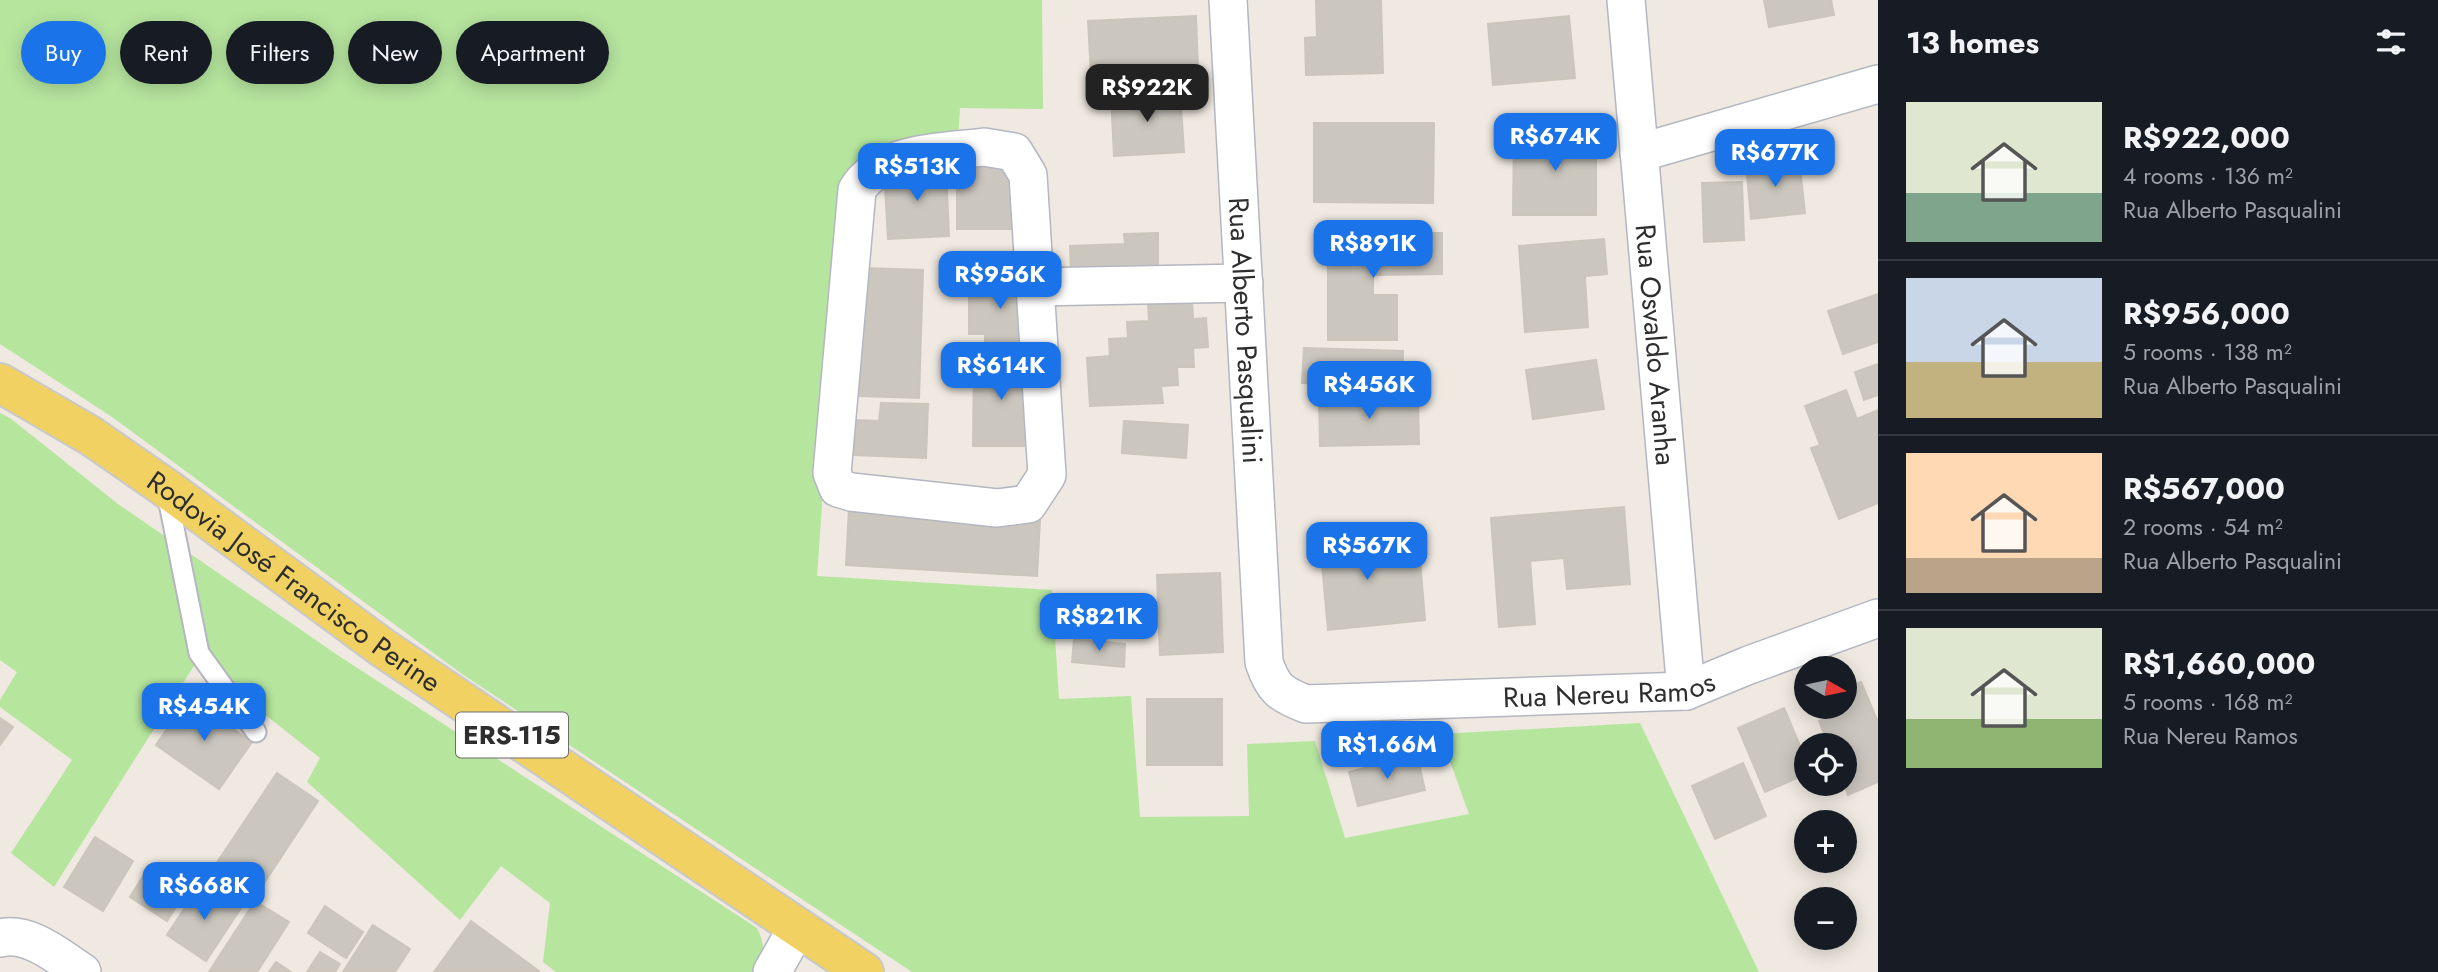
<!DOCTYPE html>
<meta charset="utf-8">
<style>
:root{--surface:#171b24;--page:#20242c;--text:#f1f3f6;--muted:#9ea1a6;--line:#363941;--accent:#1a73e8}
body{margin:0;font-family:Jost,sans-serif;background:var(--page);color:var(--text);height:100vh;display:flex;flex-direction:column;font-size:26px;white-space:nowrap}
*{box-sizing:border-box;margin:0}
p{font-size:23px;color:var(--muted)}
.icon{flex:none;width:38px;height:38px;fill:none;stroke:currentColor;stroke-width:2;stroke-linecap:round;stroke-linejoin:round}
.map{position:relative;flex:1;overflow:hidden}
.side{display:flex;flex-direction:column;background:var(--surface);width:560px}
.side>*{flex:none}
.guide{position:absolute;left:21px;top:21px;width:665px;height:63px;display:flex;gap:14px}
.needle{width:46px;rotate:99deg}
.tools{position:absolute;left:1794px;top:656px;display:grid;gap:14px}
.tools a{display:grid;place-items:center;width:63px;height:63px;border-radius:50%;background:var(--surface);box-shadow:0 4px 18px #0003;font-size:35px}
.price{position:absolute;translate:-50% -60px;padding:0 16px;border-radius:14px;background:var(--accent);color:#fff;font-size:23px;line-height:46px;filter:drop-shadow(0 2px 4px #0008)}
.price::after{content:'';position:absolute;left:50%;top:42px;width:21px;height:16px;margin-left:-10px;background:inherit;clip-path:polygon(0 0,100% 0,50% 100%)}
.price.selected{background:#222;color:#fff}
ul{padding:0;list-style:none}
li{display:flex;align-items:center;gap:21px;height:175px;padding:0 28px}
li+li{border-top:2px solid var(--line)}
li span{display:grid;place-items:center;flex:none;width:196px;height:140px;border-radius:0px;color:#555}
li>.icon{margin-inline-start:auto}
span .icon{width:84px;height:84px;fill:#fffc;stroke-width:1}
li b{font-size:30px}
h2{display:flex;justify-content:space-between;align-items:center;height:84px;padding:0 28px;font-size:30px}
.tag{padding:0 24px;border-radius:32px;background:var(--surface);box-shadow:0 4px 18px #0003;font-size:24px;line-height:63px}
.tag.selected{background:var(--accent);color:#fff}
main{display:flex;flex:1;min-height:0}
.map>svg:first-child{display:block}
.green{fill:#b6e59e}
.building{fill:#cbc7bf;stroke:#cbc5ba;stroke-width:2}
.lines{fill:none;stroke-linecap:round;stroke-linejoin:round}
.service-casing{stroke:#b4b7c1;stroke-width:23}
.minor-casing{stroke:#b4b7c1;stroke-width:40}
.primary-casing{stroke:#c9c9c9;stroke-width:42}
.service{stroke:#fff;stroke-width:19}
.minor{stroke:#fff;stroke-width:37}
.primary{stroke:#f2d163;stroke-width:38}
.labels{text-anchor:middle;stroke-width:7;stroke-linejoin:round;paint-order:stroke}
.shield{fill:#fff;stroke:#6d6d6d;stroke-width:2}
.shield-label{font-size:26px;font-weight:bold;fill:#2e2e2e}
.street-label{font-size:28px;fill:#2e2e2e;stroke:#fff}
</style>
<main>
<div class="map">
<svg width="1878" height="972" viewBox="0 0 1878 972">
<rect width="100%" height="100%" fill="#efe9e1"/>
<g class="green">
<polygon points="0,0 1042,0 1043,109 960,108 958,139 845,178 817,576 1052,590 1059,699 1131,696 1140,817 1249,816 1247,744 1315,741 1345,838 1469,814 1440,734 1640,723 1759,972 912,972 462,674 112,417 0,344"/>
<path d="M0 413 10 418 118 504 339 656 757 928C767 948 763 954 753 972H556L543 962 550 903 501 866 460 920 307 782 320 758 197 661 54 887 11 853 72 760 0 707V700L17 672 0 660Z"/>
</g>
<g class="building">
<polygon points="1316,0 1381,0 1383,73 1306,75 1305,38 1317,37"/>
<polygon points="1764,0 1831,0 1834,15 1769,27"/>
<polygon points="1196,16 1198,70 1091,75 1088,21"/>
<polygon points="1569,16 1575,78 1493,85 1488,24"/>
<polygon points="1180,91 1184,152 1114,156 1111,95"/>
<polygon points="1314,123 1434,123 1433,203 1314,202"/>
<polygon points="1514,130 1596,130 1596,215 1513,215"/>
<polygon points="966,157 1017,168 1017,229 957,229 957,171 966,171"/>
<polygon points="1799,158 1805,213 1751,219 1746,164"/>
<polygon points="946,167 949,236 888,239 884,170"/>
<polygon points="1742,182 1744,240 1704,242 1702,183"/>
<polygon points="1158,233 1158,273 1071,275 1070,246 1125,244 1124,234"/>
<polygon points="1328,233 1442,233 1442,274 1373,275 1373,295 1397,295 1397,340 1328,340"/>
<polygon points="1604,239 1607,274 1585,276 1588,327 1525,332 1519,246"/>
<polygon points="864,268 923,270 919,398 860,396"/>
<polygon points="988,269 1019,269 1028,346 985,346 985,334 969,334 969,298 988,298"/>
<polygon points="1878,294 1878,342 1843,354 1828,311"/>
<polygon points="1192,301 1193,319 1206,318 1208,347 1193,348 1194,367 1177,367 1178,385 1161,386 1163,403 1090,406 1087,358 1110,356 1109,339 1128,338 1127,322 1149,321 1148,303"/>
<polygon points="1304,348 1403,351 1402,386 1302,383"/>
<polygon points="974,357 1029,358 1028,446 973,446"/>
<polygon points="1596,360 1604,409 1533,419 1526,370"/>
<polygon points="1878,364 1878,395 1864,400 1855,372"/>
<polygon points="1846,390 1857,419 1878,410 1878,503 1839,519 1811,448 1820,445 1805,406"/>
<polygon points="1418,396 1419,444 1320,446 1319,397"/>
<polygon points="881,403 928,404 926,458 854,455 855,420 879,421"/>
<polygon points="1124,421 1188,425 1186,458 1122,453"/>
<polygon points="1624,507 1630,584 1567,589 1564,558 1530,561 1535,624 1499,627 1491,518"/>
<polygon points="849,509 1040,520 1037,576 846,565"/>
<polygon points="1375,526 1378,563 1420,559 1425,620 1328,630 1319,532"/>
<polygon points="1220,573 1223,652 1160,655 1157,575"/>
<polygon points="1074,639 1125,644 1124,667 1072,662"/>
<polygon points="1861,682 1878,722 1878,782 1848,795 1844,784 1844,746 1829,746 1819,721 1846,710 1844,689"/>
<polygon points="188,698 252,742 219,789 156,745"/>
<rect x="1147" y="699" width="75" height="66"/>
<polygon points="1784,708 1806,760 1806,774 1765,792 1738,728"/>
<polygon points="0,718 13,727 0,745"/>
<polygon points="1417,755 1425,790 1358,806 1349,772"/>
<polygon points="1743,763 1766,816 1715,839 1692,786"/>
<polygon points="277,773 318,801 258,892 216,864"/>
<polygon points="95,837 133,861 103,911 64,887"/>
<polygon points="147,870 184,894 167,921 130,897"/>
<polygon points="202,882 241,908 206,961 167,935"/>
<polygon points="255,901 289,922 257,972 209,972"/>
<polygon points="325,906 363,932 346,958 308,933"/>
<polygon points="471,921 539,971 538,972 434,972"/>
<polygon points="373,925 410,949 395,972 343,972"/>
<polygon points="320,952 340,964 335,972 307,972"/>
<polygon points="276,962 291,972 269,972"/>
</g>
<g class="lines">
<defs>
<polyline id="service" points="167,493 199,653 256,732"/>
<g id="minor">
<path id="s1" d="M1228 0 1264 662C1273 689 1280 694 1306 704L1686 691 1749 665 1878 618"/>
<path id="s2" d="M1626 0 1686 691"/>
<path d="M984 147 1014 152 1028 175 1047 475 1028 504 997 508 851 492 838 488 832 473 857 190C880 151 945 152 984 147Z"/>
<polyline points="1639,153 1878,84"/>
<polyline points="1034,287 1244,283"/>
<path d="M0 938C29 931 59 957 82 972"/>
<polyline points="772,972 797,928"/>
</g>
<g id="primary">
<path id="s3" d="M0 383 91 436 166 488 383 648 864 972"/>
</g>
</defs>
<use href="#service" class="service-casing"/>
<use href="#minor" class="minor-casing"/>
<use href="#primary" class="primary-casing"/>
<use href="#service" class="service"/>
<use href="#minor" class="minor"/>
<use href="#primary" class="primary"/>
</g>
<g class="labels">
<rect class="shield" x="456" y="712.5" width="112" height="45" rx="5"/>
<g class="shield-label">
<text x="512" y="744">ERS-115</text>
</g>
<g class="street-label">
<text dy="10" stroke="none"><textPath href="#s1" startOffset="331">Rua Alberto Pasqualini</textPath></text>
<text dy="10" stroke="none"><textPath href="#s2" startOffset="346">Rua Osvaldo Aranha</textPath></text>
<text dy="10" stroke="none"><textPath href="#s3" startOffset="355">Rodovia José Francisco Perine</textPath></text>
<text dy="10" stroke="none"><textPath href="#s1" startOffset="1029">Rua Nereu Ramos</textPath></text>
</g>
</g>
</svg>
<div class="tools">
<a><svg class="needle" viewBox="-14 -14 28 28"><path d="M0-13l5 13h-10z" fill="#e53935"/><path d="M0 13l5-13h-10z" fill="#9ea1a6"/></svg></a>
<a><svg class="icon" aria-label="locate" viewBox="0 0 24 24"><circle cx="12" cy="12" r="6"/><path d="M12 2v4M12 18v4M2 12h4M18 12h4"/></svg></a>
<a>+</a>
<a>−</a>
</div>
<b class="price selected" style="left:1147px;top:124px">R$922K</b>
<b class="price" style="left:1555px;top:173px">R$674K</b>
<b class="price" style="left:1775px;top:189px">R$677K</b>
<b class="price" style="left:917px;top:203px">R$513K</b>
<b class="price" style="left:1373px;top:280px">R$891K</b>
<b class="price" style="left:1000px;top:311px">R$956K</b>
<b class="price" style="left:1001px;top:402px">R$614K</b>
<b class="price" style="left:1369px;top:421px">R$456K</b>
<b class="price" style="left:1367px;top:582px">R$567K</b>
<b class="price" style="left:1099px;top:653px">R$821K</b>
<b class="price" style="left:204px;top:743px">R$454K</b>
<b class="price" style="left:1387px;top:781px">R$1.66M</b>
<b class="price" style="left:204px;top:922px">R$668K</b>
<div class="guide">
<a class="tag selected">Buy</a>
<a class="tag">Rent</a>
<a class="tag">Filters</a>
<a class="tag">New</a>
<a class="tag">Apartment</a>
</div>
</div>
<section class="side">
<h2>13 homes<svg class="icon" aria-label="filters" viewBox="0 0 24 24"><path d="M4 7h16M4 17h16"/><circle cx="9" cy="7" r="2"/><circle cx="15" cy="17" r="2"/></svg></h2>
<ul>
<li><span style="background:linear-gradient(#dfe7d0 65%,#7fa58c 0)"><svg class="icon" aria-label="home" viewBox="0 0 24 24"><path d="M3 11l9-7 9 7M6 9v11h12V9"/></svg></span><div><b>R$922,000</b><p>4 rooms · 136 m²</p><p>Rua Alberto Pasqualini</p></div></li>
<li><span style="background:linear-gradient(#c9d6e8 60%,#c2b280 0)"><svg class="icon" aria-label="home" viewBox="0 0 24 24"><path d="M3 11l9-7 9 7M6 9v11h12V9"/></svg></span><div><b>R$956,000</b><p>5 rooms · 138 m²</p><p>Rua Alberto Pasqualini</p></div></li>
<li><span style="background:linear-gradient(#ffd9b3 75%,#b9a48a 0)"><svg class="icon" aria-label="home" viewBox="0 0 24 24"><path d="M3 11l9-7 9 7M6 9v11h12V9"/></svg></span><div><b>R$567,000</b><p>2 rooms · 54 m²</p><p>Rua Alberto Pasqualini</p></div></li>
<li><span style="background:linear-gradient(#dfe7d0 65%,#8fb573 0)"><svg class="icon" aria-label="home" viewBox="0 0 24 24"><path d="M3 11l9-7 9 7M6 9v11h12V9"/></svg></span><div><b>R$1,660,000</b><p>5 rooms · 168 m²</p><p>Rua Nereu Ramos</p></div></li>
</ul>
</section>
</main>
